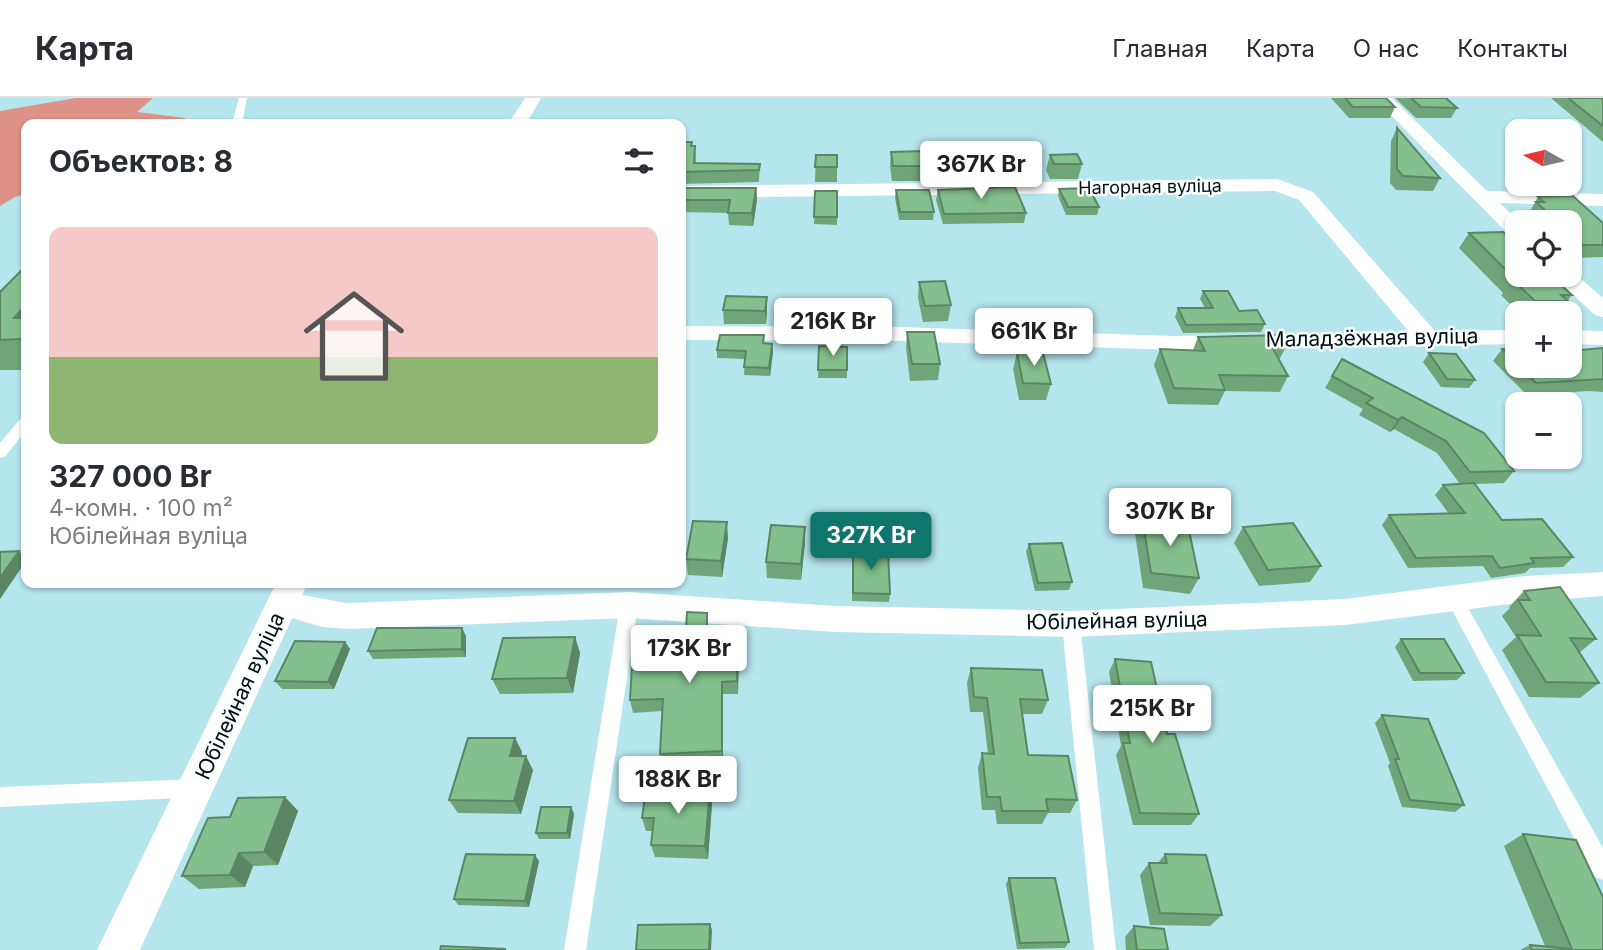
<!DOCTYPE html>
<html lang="ru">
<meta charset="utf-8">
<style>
:root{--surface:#fff;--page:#f7f7f7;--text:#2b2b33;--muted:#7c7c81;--line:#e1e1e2;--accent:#0f766e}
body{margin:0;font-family:Inter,sans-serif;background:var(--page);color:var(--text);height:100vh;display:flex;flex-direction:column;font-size:26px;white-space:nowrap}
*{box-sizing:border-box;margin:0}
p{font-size:23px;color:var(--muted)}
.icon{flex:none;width:38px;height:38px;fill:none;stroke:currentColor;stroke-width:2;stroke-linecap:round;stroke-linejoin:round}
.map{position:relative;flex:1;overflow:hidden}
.drawer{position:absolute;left:21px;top:21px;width:665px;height:469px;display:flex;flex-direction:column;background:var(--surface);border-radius:14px;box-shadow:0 2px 5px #0004}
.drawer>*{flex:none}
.needle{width:46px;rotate:278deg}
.buttons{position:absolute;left:1505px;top:21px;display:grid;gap:14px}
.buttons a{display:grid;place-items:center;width:77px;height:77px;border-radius:14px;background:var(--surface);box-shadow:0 2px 5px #0004;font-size:35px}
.price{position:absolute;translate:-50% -60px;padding:0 16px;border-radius:7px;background:#fff;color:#222;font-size:23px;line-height:46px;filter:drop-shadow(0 2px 4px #0008)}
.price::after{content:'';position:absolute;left:50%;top:42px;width:21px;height:16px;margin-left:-10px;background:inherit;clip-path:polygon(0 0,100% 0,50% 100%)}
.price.active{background:var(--accent);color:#fff}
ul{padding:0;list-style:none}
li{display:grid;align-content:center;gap:14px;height:371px;padding:0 28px}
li+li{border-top:2px solid var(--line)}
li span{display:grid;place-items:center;height:217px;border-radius:14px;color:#555}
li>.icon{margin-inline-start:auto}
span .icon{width:126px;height:126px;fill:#fffc;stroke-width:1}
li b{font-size:30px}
h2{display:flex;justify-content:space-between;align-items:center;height:84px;padding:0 28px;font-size:30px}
header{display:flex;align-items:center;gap:42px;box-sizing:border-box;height:98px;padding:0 35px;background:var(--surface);border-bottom:2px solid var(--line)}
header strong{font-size:33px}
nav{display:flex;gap:38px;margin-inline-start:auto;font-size:24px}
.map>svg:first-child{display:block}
.forest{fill:#de9186}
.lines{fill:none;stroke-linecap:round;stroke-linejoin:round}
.lane{fill:#fff;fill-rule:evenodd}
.street{fill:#fff;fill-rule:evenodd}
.wall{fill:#71a579}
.shaded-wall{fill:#5c8663}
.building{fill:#83c08d;stroke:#5c8663;stroke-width:2}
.labels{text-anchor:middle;stroke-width:5;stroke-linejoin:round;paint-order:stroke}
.far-street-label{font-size:18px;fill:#000f11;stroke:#f9fdfe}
.street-label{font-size:21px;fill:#000f11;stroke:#f9fdfe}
</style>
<header>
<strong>Карта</strong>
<nav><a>Главная</a><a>Карта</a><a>О нас</a><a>Контакты</a></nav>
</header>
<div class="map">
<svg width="1603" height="852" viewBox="0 0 1603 852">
<rect width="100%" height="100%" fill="#b5e5ed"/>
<polygon class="forest" points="76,0 153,0 137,14 185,20 185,26 26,26 26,96 15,99 0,108 0,13"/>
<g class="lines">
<g class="lane">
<polygon points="239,0 247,0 242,26 232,26"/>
<polygon points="26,318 26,332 5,359 0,360 0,345 21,320"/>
<polygon points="1453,492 1459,494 1603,750 1603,782 1595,779 1445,499 1447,494"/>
<polygon points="629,500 635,502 638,507 586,852 564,852 620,507 623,502"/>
<polygon points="1071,519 1077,521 1080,526 1116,852 1094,852 1062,526 1065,521"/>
<polygon points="197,681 204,683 207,690 204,697 197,699 0,709 0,689"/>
</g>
<g class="street">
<polygon points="525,0 541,0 526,26 508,26"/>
<polygon points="1374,0 1392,0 1487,93 1603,96 1603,108 1500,105 1519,124 1517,140 1510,138"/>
<polygon points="1277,81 1313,94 1435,233 1517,232 1517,246 1175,252 899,243 681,242 681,228 899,229 1175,238 1409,234 1299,102 1275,93 681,100 681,88"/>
<polygon points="1571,172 1603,200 1603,219 1595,217 1552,177 1570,177"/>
<polygon points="1570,232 1603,233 1603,247 1570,246"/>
<polygon points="1603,474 1603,498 1525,504 1345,527 1071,539 836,534 629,520 347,531 322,529 292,520 140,852 97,852 276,485 308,485 302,497 347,505 629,494 836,508 1071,513 1345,501 1525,478"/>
</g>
</g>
<g class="wall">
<polygon points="1331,0 1386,0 1395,9 1390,20 1349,20"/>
<polygon points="1395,0 1446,0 1457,10 1451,20 1416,20"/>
<polygon points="1551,0 1601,0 1603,1 1603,44"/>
<polygon points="1397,30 1440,80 1433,93 1396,92 1390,85 1391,43"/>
<polygon points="681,44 695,48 696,65 760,66 759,84 681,86"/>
<polygon points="891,54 926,68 924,83 892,83 890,68"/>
<polygon points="816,57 837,57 837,84 815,84"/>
<polygon points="1050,57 1082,66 1078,81 1050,81 1046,72"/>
<polygon points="979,58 1009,67 1007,82 981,82 977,72"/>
<polygon points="681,90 756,90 757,102 753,128 729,127 728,115 683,114 681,123"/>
<polygon points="1059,91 1099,109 1097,117 1066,117 1058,98"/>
<polygon points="896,92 934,114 933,122 899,122 895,100"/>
<polygon points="938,92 1026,115 1024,125 943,126 936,102"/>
<polygon points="815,93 837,93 837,127 814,126"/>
<polygon points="1538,99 1603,125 1603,159 1574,160 1570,155 1570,124 1536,124 1528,117"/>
<polygon points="1469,135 1572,197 1558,215 1519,215 1501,197 1503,195 1459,150"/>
<polygon points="26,168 26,272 0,272 0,194"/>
<polygon points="919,184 951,207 948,223 923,224 918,200"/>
<polygon points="1203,193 1265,226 1261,234 1183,235 1175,219 1178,210 1205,210 1200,201"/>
<polygon points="723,212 767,212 766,226 724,226"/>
<polygon points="907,234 940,266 938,282 910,283 906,250"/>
<polygon points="1279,237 1286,249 1279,262 1288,278 1280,294 1225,293 1218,307 1168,306 1154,267 1160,251 1193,252 1198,239"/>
<polygon points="772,246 773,254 770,278 744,277 745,261 717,260 717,252"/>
<polygon points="819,248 847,272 847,280 818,280"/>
<polygon points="1517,250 1517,268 1570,268 1603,250 1603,294 1589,293 1527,297 1493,263 1502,251"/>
<polygon points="1017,255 1051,286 1046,302 1019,302 1013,271"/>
<polygon points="1429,255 1475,282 1469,290 1441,289 1423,264"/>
<polygon points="1342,261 1514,373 1504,385 1474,386 1502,422 1573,459 1563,469 1530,470 1525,475 1491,480 1483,468 1408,470 1382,427 1389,417 1449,416 1435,397 1443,387 1460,386 1437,355 1394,331 1390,334 1359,317 1363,311 1325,290"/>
<polygon points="1142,419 1199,480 1190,496 1143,490 1135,435"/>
<polygon points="1243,429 1321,468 1310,484 1259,488 1234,445"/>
<polygon points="728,440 722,479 688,477 686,461"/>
<polygon points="805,445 801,482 767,480 766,464"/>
<polygon points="1029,446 1072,484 1069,492 1035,493 1026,454"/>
<polygon points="852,460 890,496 889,504 852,503"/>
<polygon points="1524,493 1596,541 1579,555 1599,585 1580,600 1529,599 1502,552 1516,539 1502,518 1510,510 1509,509"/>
<polygon points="707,515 708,536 738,535 739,548 738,596 723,596 723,665 663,668 660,656 662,613 633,615 630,602 686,530"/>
<polygon points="466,538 466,559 373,561 368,553"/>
<polygon points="575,539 580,555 573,595 500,596 492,581"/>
<polygon points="1401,541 1464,575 1457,582 1413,583 1395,549"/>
<polygon points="345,544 350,551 334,591 282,591 275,583"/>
<polygon points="1115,561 1167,636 1199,716 1191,727 1133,727 1116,657 1121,648 1109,574"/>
<polygon points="971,570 1048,602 1042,616 1022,616 1028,657 1077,702 1070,715 1048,715 1042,726 997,726 995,712 982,712 978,670 982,655 988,656 983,614 970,614 967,585"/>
<polygon points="1382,617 1464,707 1455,714 1402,709 1388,668 1390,665 1375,625"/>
<polygon points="515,640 522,654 521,658 533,672 521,716 458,715 449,702"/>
<polygon points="285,699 298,713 278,767 253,768 245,789 199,791 182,778 230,719"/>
<polygon points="712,706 708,761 655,759 651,747 653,733 646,733 642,720"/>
<polygon points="571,709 574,716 570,741 539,741 536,735"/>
<polygon points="1523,736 1603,852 1520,852 1530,847 1545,848 1504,748"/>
<polygon points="1165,756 1222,817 1210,828 1150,827 1140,777 1149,765 1158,765"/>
<polygon points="539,763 529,809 458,807 454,801"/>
<polygon points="1009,780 1069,844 1065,850 1017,851 1006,786"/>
<polygon points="1134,828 1168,852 1126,852 1125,839"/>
</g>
<g class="shaded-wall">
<polygon points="756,90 757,102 753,128 752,115"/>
<polygon points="681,102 683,114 681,123"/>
<polygon points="767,199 767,212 766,226 765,213"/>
<polygon points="26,207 26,248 21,241 14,220"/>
<polygon points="772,246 773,254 770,278 769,270"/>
<polygon points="1402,319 1394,331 1390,334 1398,322"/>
<polygon points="727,424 728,440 722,479 721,463"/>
<polygon points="805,429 805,445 801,482 801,466"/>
<polygon points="19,453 26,461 26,463 0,501 0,480"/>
<polygon points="462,530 466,538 466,559 462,551"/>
<polygon points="738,535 739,548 738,596 737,583"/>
<polygon points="575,539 580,555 573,595 567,580"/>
<polygon points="345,544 350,551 334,591 328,584"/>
<polygon points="722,584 723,596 723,665 722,653"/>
<polygon points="515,640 522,654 518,672 510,658"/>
<polygon points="526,658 533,672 521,716 514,703"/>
<polygon points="710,693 712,706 708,761 705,748"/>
<polygon points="285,699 298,713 278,767 264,754"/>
<polygon points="571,709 574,716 570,741 567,735"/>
<polygon points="239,755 253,768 245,789 230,777"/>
<polygon points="535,757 539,763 529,809 525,803"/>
<polygon points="710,826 712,832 711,852 709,852"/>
</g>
<g class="building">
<polygon points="1345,0 1386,0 1395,9 1353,9"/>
<polygon points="1411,0 1446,0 1457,10 1421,9"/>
<polygon points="1568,0 1601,0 1603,1 1603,28"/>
<polygon points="1397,30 1440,80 1403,78 1397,71"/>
<polygon points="681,44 692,44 691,48 695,48 694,65 760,66 759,72 681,74"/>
<polygon points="923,53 926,68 893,68 891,54"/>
<polygon points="1077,56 1082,66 1054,66 1050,57"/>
<polygon points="816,57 837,57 837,69 815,69"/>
<polygon points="1005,57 1009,67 983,67 979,58"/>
<polygon points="1015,89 1026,115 944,116 938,92"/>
<polygon points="681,90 756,90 752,115 728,115 730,102 681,102 681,104"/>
<polygon points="1089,90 1099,109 1068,109 1059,91"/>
<polygon points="896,92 929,92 934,114 900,114"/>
<polygon points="815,93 837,93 837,119 814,119"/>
<polygon points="1573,98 1603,125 1603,147 1583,147 1570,135 1570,124 1558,124 1536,104 1544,104 1538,99"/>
<polygon points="1503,134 1517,147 1517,177 1550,177 1572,197 1561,197 1568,203 1535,203 1512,181 1515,181 1469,135"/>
<polygon points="26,168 26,207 14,220 26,220 26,236 21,241 0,242 0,194"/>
<polygon points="945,183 951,207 925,208 919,184"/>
<polygon points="1203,193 1228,193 1239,213 1257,212 1265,226 1186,227 1178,210 1213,210"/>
<polygon points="726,198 767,199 765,213 723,212"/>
<polygon points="907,234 934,234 940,266 912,266"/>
<polygon points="720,237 764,237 763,245 772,246 769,270 744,269 746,253 717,252"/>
<polygon points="1279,237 1286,249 1266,238 1288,278 1219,277 1225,292 1174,290 1160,251 1205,253 1198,239"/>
<polygon points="819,248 847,249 847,272 818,272"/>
<polygon points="1517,250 1517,266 1502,251"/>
<polygon points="1603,250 1603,281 1536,285 1519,268 1570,268 1570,253"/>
<polygon points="1017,255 1043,255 1051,286 1023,285"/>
<polygon points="1429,255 1456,256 1475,282 1447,281"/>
<polygon points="1342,261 1484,335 1514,373 1470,374 1446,343 1402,319 1398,322 1366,305 1373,300 1332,278"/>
<polygon points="1474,385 1502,422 1542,421 1573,459 1531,460 1534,465 1500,470 1492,458 1416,460 1389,417 1465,415 1443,387"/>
<polygon points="1142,419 1187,423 1199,480 1151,475"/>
<polygon points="693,423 727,424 721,463 686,461"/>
<polygon points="1293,425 1321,468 1268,472 1243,429"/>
<polygon points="771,427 805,429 801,466 766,464"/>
<polygon points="1062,445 1072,484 1038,485 1029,446"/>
<polygon points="853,452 888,453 890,496 853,495"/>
<polygon points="19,453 0,480 0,454"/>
<polygon points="1560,489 1596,541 1570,540 1599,585 1546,584 1517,537 1541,538 1518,502 1530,502 1524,493"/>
<polygon points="687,514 707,515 707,536 738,535 737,583 722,584 722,653 660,656 663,601 630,602 632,567 657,566 659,531 686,530"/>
<polygon points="377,530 462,530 462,551 368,553"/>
<polygon points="575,539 567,580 492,581 503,540"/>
<polygon points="1401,541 1444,541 1464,575 1420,575"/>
<polygon points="295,543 345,544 328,584 275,583"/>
<polygon points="1115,561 1151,564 1167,636 1175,636 1199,716 1140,715 1123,645 1130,645"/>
<polygon points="971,570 1042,572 1048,602 1020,601 1028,657 1068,658 1077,702 1046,701 1048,713 1002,713 1000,699 987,699 982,655 994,656 987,600 974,599"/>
<polygon points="1382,617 1428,621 1464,707 1410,702 1395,661 1399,661"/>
<polygon points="468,640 515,640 510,658 526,658 514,703 449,702"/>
<polygon points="646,691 710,693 705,748 651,747 654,720 642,720"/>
<polygon points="285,699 264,754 239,755 230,777 182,778 208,720 230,719 238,700"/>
<polygon points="541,709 571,709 567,735 536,735"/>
<polygon points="1523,736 1576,742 1603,799 1603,852 1532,852 1530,847 1572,851"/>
<polygon points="466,756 535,757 525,803 454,801"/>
<polygon points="1165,756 1206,757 1222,817 1160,815 1149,765 1167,765"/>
<polygon points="1009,780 1055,780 1069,844 1020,845"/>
<polygon points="710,826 709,852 636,852 638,827"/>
<polygon points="1134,828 1164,831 1168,852 1137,852"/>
<polygon points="441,848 505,851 505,852 440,852"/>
</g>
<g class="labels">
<g class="far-street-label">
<text transform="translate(1150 89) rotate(-1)" y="6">Нагорная вуліца</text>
</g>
<g class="street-label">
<text transform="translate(1372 240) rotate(-1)" y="7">Маладзёжная вуліца</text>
<text transform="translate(1117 523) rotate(-1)" y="7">Юбілейная вуліца</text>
<text transform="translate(240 598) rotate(-65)" y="7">Юбілейная вуліца</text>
</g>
</g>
</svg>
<div class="buttons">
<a><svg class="needle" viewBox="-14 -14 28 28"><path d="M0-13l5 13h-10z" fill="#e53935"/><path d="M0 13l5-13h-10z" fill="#7c7c81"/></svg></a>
<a><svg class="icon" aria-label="locate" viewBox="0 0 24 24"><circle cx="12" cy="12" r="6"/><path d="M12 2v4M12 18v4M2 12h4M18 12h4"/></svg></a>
<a>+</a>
<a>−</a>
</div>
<b class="price" style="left:981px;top:103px">367K Br</b>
<b class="price" style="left:833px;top:260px">216K Br</b>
<b class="price" style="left:1034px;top:270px">661K Br</b>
<b class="price" style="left:1170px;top:450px">307K Br</b>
<b class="price active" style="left:871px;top:474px">327K Br</b>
<b class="price" style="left:689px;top:587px">173K Br</b>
<b class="price" style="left:1152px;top:647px">215K Br</b>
<b class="price" style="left:678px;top:718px">188K Br</b>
<section class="drawer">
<h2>Объектов: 8<svg class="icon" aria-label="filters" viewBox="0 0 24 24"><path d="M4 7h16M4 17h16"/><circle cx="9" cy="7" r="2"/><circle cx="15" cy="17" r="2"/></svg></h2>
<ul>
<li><span style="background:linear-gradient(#f6c9c9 60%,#8fb573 0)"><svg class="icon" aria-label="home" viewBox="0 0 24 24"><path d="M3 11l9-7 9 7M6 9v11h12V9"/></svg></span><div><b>327 000 Br</b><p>4-комн. · 100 m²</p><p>Юбілейная вуліца</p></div></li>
</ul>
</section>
</div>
